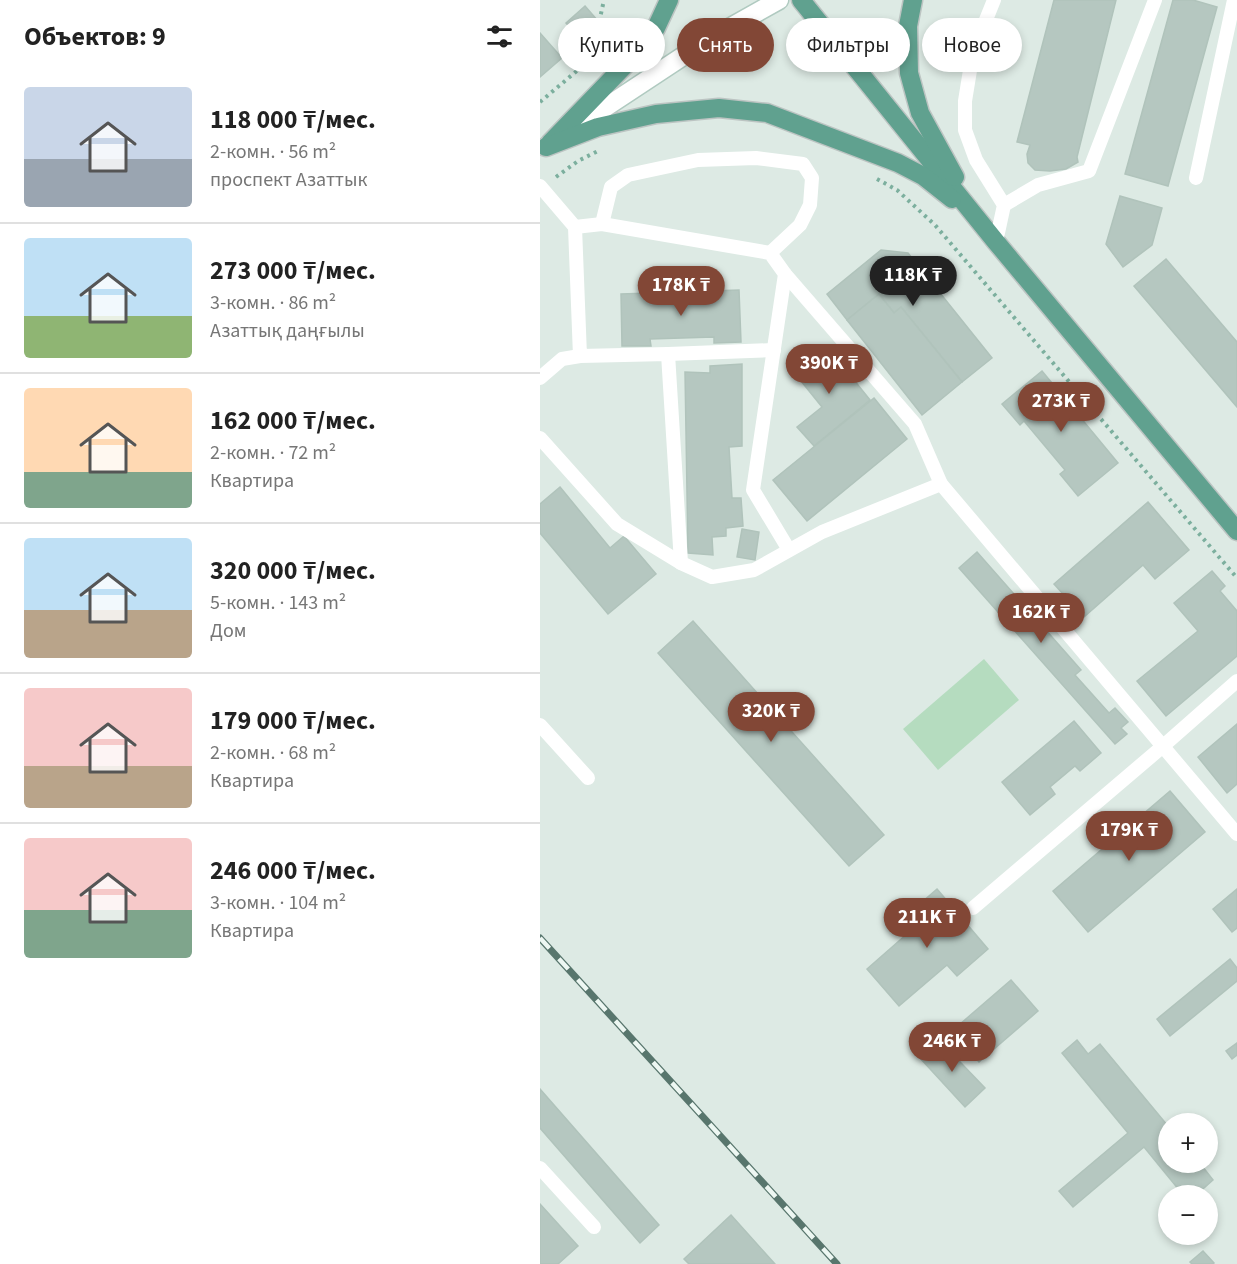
<!DOCTYPE html>
<html lang="ru">
<meta charset="utf-8">
<style>
:root{--surface:#fff;--page:#f2f2f2;--text:#222;--muted:#767676;--line:#e0e0e0;--accent:#824736}
body{margin:0;font-family:"Source Sans 3",sans-serif;background:var(--page);color:var(--text);height:100vh;display:flex;flex-direction:column;font-size:22px;white-space:nowrap}
*{box-sizing:border-box;margin:0}
p{font-size:20px;color:var(--muted)}
.icon{flex:none;width:33px;height:33px;fill:none;stroke:currentColor;stroke-width:2;stroke-linecap:round;stroke-linejoin:round}
.map{position:relative;flex:1;overflow:hidden}
.panel{display:flex;flex-direction:column;background:var(--surface);width:540px}
.panel>*{flex:none}
.hud{position:absolute;left:18px;top:18px;width:570px;height:54px;display:flex;gap:12px}
.controls{position:absolute;left:618px;top:1113px;display:grid;gap:12px}
.controls a{display:grid;place-items:center;width:60px;height:60px;border-radius:50%;background:var(--surface);box-shadow:0 3px 9px #0003;font-size:30px}
.price{position:absolute;translate:-50% -51px;padding:0 14px;border-radius:21px;background:var(--accent);color:#fff;font-size:20px;line-height:39px;filter:drop-shadow(0 2px 3px #0008)}
.price::after{content:'';position:absolute;left:50%;top:36px;width:18px;height:14px;margin-left:-9px;background:inherit;clip-path:polygon(0 0,100% 0,50% 100%)}
.price.selected{background:#222;color:#fff}
ul{padding:0;list-style:none}
li{display:flex;align-items:center;gap:18px;height:150px;padding:0 24px}
li+li{border-top:2px solid var(--line)}
li span{display:grid;place-items:center;flex:none;width:168px;height:120px;border-radius:6px;color:#555}
li>.icon{margin-inline-start:auto}
span .icon{width:72px;height:72px;fill:#fffc;stroke-width:1}
li b{font-size:26px}
h2{display:flex;justify-content:space-between;align-items:center;height:72px;padding:0 24px;font-size:26px}
.tag{padding:0 21px;border-radius:27px;background:var(--surface);box-shadow:0 3px 9px #0003;font-size:21px;line-height:54px}
.tag.selected{background:var(--accent);color:#fff}
main{display:flex;flex:1;min-height:0}
.map>svg:first-child{display:block}
.green{fill:#b5dcbf}
.building{fill:#b5c7c0;stroke:#b0c3bb;stroke-width:1.5}
.lines{fill:none;stroke-linecap:round;stroke-linejoin:round}
.secondary-casing{stroke:#b0cac0;stroke-width:21}
.primary-casing{stroke:#bcc4c2;stroke-width:21}
.path{stroke:#7caf9e;stroke-width:4;stroke-dasharray:3 4.5;stroke-linecap:butt}
.lane{stroke:#fff;stroke-width:14}
.secondary{stroke:#fff;stroke-width:18}
.primary{stroke:#60a18f;stroke-width:18}
.rail-casing{stroke:#58766d;stroke-width:7}
.rail{stroke:#edf7f2;stroke-width:4.5;stroke-dasharray:14;stroke-linecap:butt}
</style>
<main>
<section class="panel">
<h2>Объектов: 9<svg class="icon" aria-label="filters" viewBox="0 0 24 24"><path d="M4 7h16M4 17h16"/><circle cx="9" cy="7" r="2"/><circle cx="15" cy="17" r="2"/></svg></h2>
<ul>
<li><span style="background:linear-gradient(#c9d6e8 60%,#9aa5b1 0)"><svg class="icon" aria-label="home" viewBox="0 0 24 24"><path d="M3 11l9-7 9 7M6 9v11h12V9"/></svg></span><div><b>118 000 ₸/мес.</b><p>2-комн. · 56 m²</p><p>проспект Азаттык</p></div></li>
<li><span style="background:linear-gradient(#bfe0f5 65%,#8fb573 0)"><svg class="icon" aria-label="home" viewBox="0 0 24 24"><path d="M3 11l9-7 9 7M6 9v11h12V9"/></svg></span><div><b>273 000 ₸/мес.</b><p>3-комн. · 86 m²</p><p>Азаттық даңғылы</p></div></li>
<li><span style="background:linear-gradient(#ffd9b3 70%,#7fa58c 0)"><svg class="icon" aria-label="home" viewBox="0 0 24 24"><path d="M3 11l9-7 9 7M6 9v11h12V9"/></svg></span><div><b>162 000 ₸/мес.</b><p>2-комн. · 72 m²</p><p>Квартира</p></div></li>
<li><span style="background:linear-gradient(#bfe0f5 60%,#b9a48a 0)"><svg class="icon" aria-label="home" viewBox="0 0 24 24"><path d="M3 11l9-7 9 7M6 9v11h12V9"/></svg></span><div><b>320 000 ₸/мес.</b><p>5-комн. · 143 m²</p><p>Дом</p></div></li>
<li><span style="background:linear-gradient(#f6c9c9 65%,#b9a48a 0)"><svg class="icon" aria-label="home" viewBox="0 0 24 24"><path d="M3 11l9-7 9 7M6 9v11h12V9"/></svg></span><div><b>179 000 ₸/мес.</b><p>2-комн. · 68 m²</p><p>Квартира</p></div></li>
<li><span style="background:linear-gradient(#f6c9c9 60%,#7fa58c 0)"><svg class="icon" aria-label="home" viewBox="0 0 24 24"><path d="M3 11l9-7 9 7M6 9v11h12V9"/></svg></span><div><b>246 000 ₸/мес.</b><p>3-комн. · 104 m²</p><p>Квартира</p></div></li>
</ul>
</section>
<div class="map">
<svg width="697" height="1264" viewBox="0 0 697 1264">
<rect width="100%" height="100%" fill="#ddeae4"/>
<polygon class="green" points="444,659 479,700 398,770 363,729"/>
<g class="building">
<polygon points="514,0 576,0 537,157 538,162 526,169 510,171 495,170 488,163 487,154 490,145 477,142"/>
<polygon points="633,0 653,0 677,7 628,186 585,174"/>
<polygon points="45,6 58,21 40,38 26,23"/>
<polygon points="0,33 22,58 0,77"/>
<polygon points="580,196 622,208 612,245 583,267 566,244"/>
<polygon points="341,250 368,253 452,358 422,382 361,307 354,313 339,294 307,320 287,294"/>
<polygon points="626,259 697,342 697,407 594,286"/>
<polygon points="199,290 201,342 174,343 174,337 110,339 111,346 82,346 81,294"/>
<polygon points="339,294 354,313 361,307 422,382 382,415 307,320"/>
<polygon points="289,349 330,400 274,446 257,427 282,407 257,376 265,369 260,364 275,351 280,356"/>
<polygon points="202,364 202,446 189,447 192,498 201,498 203,526 186,528 186,536 172,537 173,555 148,553 145,372 170,373 170,366"/>
<polygon points="502,371 578,463 538,496 520,474 525,470 484,421 480,425 462,404"/>
<polygon points="334,398 367,439 267,521 233,480"/>
<polygon points="20,487 70,548 84,536 116,574 68,614 0,533 0,504"/>
<polygon points="608,502 649,550 615,579 603,565 544,617 514,584"/>
<polygon points="202,529 219,532 215,560 197,557"/>
<polygon points="437,552 541,670 535,675 569,713 575,708 588,722 581,728 587,734 575,744 419,568"/>
<polygon points="672,571 685,586 680,591 697,611 697,656 626,716 597,681 658,631 634,603"/>
<polygon points="153,621 344,835 309,866 118,653"/>
<polygon points="534,721 561,753 540,771 535,766 510,787 515,794 490,815 462,782"/>
<polygon points="697,724 697,784 687,793 658,757"/>
<polygon points="630,791 665,832 548,932 513,891"/>
<polygon points="397,889 448,949 417,976 407,965 359,1006 327,969 376,926 367,915"/>
<polygon points="697,889 697,928 692,932 673,909"/>
<polygon points="690,959 697,968 697,981 630,1036 617,1019"/>
<polygon points="471,980 498,1011 439,1062 412,1031"/>
<polygon points="399,1040 445,1088 425,1107 380,1058"/>
<polygon points="537,1040 548,1054 560,1044 628,1126 628,1162 659,1162 673,1180 655,1196 644,1196 604,1147 533,1207 519,1191 588,1133 522,1053"/>
<polygon points="697,1043 697,1055 692,1059 686,1051"/>
<polygon points="0,1089 119,1225 100,1243 0,1128"/>
<polygon points="0,1204 38,1246 18,1264 0,1264"/>
<polygon points="191,1215 235,1264 149,1264 144,1259"/>
<polygon points="663,1251 674,1263 673,1264 652,1264 650,1262"/>
</g>
<g class="lines">
<defs>
<polyline id="secondary" points="22,136 166,41 239,0"/>
<g id="primary">
<polyline points="261,0 456,242 697,531"/>
<polyline points="373,0 368,26 369,73 380,113 415,177"/>
<polyline points="10,143 89,61 116,28 129,0"/>
<polyline points="6,147 58,127 116,114 179,108 227,113 358,163 383,176 412,199"/>
</g>
</defs>
<use href="#secondary" class="secondary-casing"/>
<use href="#primary" class="primary-casing"/>
<g class="path">
<polyline points="0,102 51,59 64,0"/>
<polyline points="16,177 38,161 58,151"/>
<polyline points="337,179 357,190 395,225 697,578"/>
</g>
<g class="lane">
<polyline points="454,0 433,52 425,101 425,130 436,160 464,205 456,242"/>
<polyline points="656,178 694,0"/>
<polyline points="0,186 35,227 40,356 128,354 141,563 172,577 214,570 282,532 401,484 697,834"/>
<polyline points="464,205 498,185 549,171 615,0"/>
<polyline points="62,224 71,187 88,175 158,160 216,158 263,164 272,178 270,205 260,225 230,253"/>
<polyline points="35,227 62,224 230,253 245,274 213,490 249,550"/>
<polyline points="245,274 375,424 401,484"/>
<polyline points="128,354 234,350"/>
<polyline points="0,378 22,359 40,356"/>
<polyline points="0,438 77,524 141,563"/>
<polyline points="0,725 48,778"/>
<polyline points="433,908 622,747 697,681"/>
<polyline points="0,1168 54,1227"/>
</g>
<use href="#secondary" class="secondary"/>
<use href="#primary" class="primary"/>
<defs>
<polyline id="rail" points="0,938 297,1264"/>
</defs>
<use href="#rail" class="rail-casing"/>
<use href="#rail" class="rail"/>
</g>
</svg>
<div class="controls">
<a>+</a>
<a>−</a>
</div>
<b class="price selected" style="left:373px;top:307px">118K ₸</b>
<b class="price" style="left:141px;top:317px">178K ₸</b>
<b class="price" style="left:289px;top:395px">390K ₸</b>
<b class="price" style="left:521px;top:433px">273K ₸</b>
<b class="price" style="left:501px;top:644px">162K ₸</b>
<b class="price" style="left:231px;top:743px">320K ₸</b>
<b class="price" style="left:589px;top:862px">179K ₸</b>
<b class="price" style="left:387px;top:949px">211K ₸</b>
<b class="price" style="left:412px;top:1073px">246K ₸</b>
<div class="hud">
<a class="tag">Купить</a>
<a class="tag selected">Снять</a>
<a class="tag">Фильтры</a>
<a class="tag">Новое</a>
</div>
</div>
</main>
